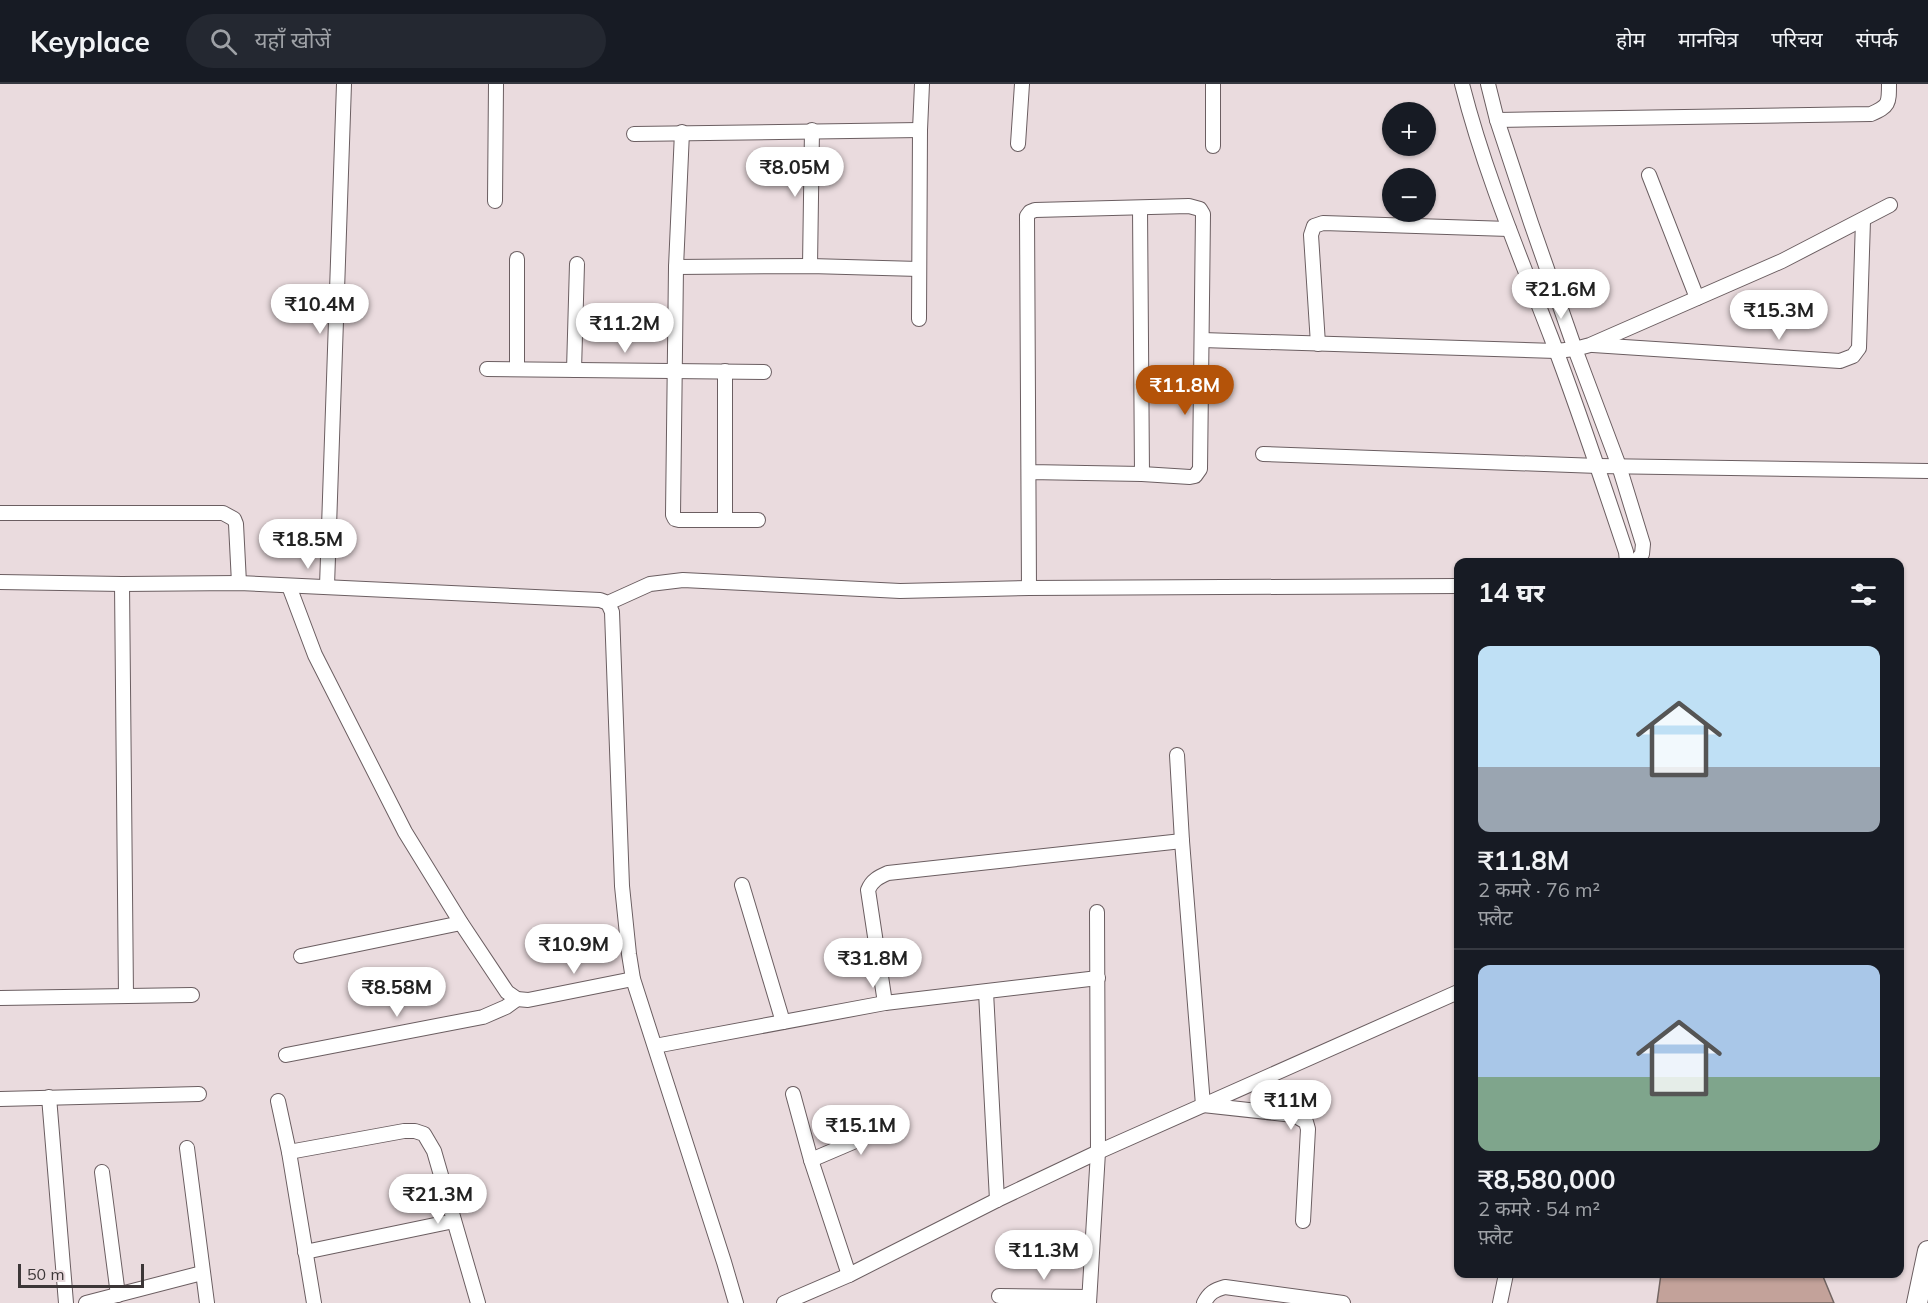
<!DOCTYPE html>
<html lang="hi">
<meta charset="utf-8">
<style>
:root{--surface:#171b24;--page:#242831;--text:#f1f3f6;--muted:#9ea1a6;--line:#363941;--accent:#b45309}
body{margin:0;font-family:Mulish,"Noto Sans Devanagari",sans-serif;background:var(--page);color:var(--text);height:100vh;display:flex;flex-direction:column;font-size:22px;white-space:nowrap}
*{box-sizing:border-box;margin:0}
p{font-size:20px;color:var(--muted)}
.icon{flex:none;width:33px;height:33px;fill:none;stroke:currentColor;stroke-width:2;stroke-linecap:round;stroke-linejoin:round}
.map{position:relative;flex:1;overflow:hidden}
.sheet{position:absolute;left:1454px;top:474px;width:450px;height:720px;display:flex;flex-direction:column;background:var(--surface);border-radius:12px;box-shadow:0 2px 4px #0004}
.sheet>*{flex:none}
.fabs{position:absolute;left:1382px;top:18px;display:grid;gap:12px}
.fabs a{display:grid;place-items:center;width:54px;height:54px;border-radius:50%;background:var(--surface);box-shadow:0 2px 4px #0004;font-size:30px}
.scale{position:absolute;left:18px;bottom:15px;width:126px;box-sizing:border-box;padding-left:6px;border:3px solid #3c3637;border-top:0;font-size:16px;line-height:21px;white-space:nowrap;color:#3c3637;-webkit-text-stroke:4px #eadbde;paint-order:stroke}
.price{position:absolute;translate:-50% -51px;padding:0 14px;border-radius:21px;background:#fff;color:#222;font-size:20px;line-height:39px;filter:drop-shadow(0 2px 3px #0008)}
.price::after{content:'';position:absolute;left:50%;top:36px;width:18px;height:14px;margin-left:-9px;background:inherit;clip-path:polygon(0 0,100% 0,50% 100%)}
.price.active{background:var(--accent);color:#fff}
ul{padding:0;list-style:none}
li{display:grid;align-content:center;gap:12px;height:318px;padding:0 24px}
li+li{border-top:2px solid var(--line)}
li span{display:grid;place-items:center;height:186px;border-radius:12px;color:#555}
li>.icon{margin-inline-start:auto}
span .icon{width:108px;height:108px;fill:#fffc;stroke-width:1}
li b{font-size:26px}
h2{display:flex;justify-content:space-between;align-items:center;height:72px;padding:0 24px;font-size:26px}
header{display:flex;align-items:center;gap:36px;box-sizing:border-box;height:84px;padding:0 30px;background:var(--surface);border-bottom:2px solid var(--line)}
header strong{font-size:28px}
nav{display:flex;gap:33px;margin-inline-start:auto;font-size:21px}
.search{width:420px;height:54px;background:var(--page);display:flex;align-items:center;gap:15px;box-sizing:border-box;padding:0 21px;border-radius:33px;color:var(--muted);font-size:22px}
.map>svg:first-child{display:block}
.building{fill:#c3a29a;stroke:#726562;stroke-width:1.5}
.lines{fill:none;stroke-linecap:round;stroke-linejoin:round}
.street-casing{stroke:#6b5e61;stroke-width:16}
.secondary-casing{stroke:#6b5e61;stroke-width:22}
.street{stroke:#fff;stroke-width:14}
.secondary{stroke:#fff;stroke-width:20}
</style>
<header>
<strong>Keyplace</strong>
<div class="search"><svg class="icon" aria-label="search" viewBox="0 0 24 24"><circle cx="10" cy="10" r="6"/><path d="M15 15l6 6"/></svg>यहाँ खोजें</div>
<nav><a>होम</a><a>मानचित्र</a><a>परिचय</a><a>संपर्क</a></nav>
</header>
<div class="map">
<svg width="1928" height="1219" viewBox="0 0 1928 1219">
<rect width="100%" height="100%" fill="#eadbde"/>
<polygon class="building" points="1661,1190 1822,1190 1834,1219 1657,1219"/>
<g class="lines">
<defs>
<g id="street">
<polyline points="1213,0 1213,62"/>
<path d="M1462 0C1484 87 1519 170 1551 253 1578 324 1602 396 1626 468L1627 478"/>
<polyline points="1488,0 1497,36 1531,139 1575,265 1619,382 1643,460 1642,470 1635,478"/>
<path d="M1497 36 1871 30C1889 22 1889 20 1889 0"/>
<polyline points="682,48 676,183 673,431 675,435 679,436 758,436"/>
<polyline points="634,50 920,46"/>
<polyline points="1018,60 1022,0"/>
<polyline points="1649,91 1697,214"/>
<polyline points="495,117 496,0"/>
<polyline points="1140,124 1142,390"/>
<polyline points="517,175 517,285"/>
<polyline points="810,182 812,46"/>
<polyline points="676,183 810,182 919,185"/>
<polyline points="919,235 920,46 922,0"/>
<polyline points="1202,256 1556,267 1575,265 1590,261 1782,177 1890,121"/>
<polyline points="1318,260 1311,151 1314,142 1323,139 1509,145"/>
<polyline points="1593,261 1840,277 1853,272 1859,264 1863,136"/>
<polyline points="487,285 764,288"/>
<polyline points="574,286 577,180"/>
<polyline points="1263,370 1598,382 1928,387"/>
<polyline points="0,429 223,429 234,435 236,440 239,499"/>
<polyline points="725,436 725,287"/>
<polyline points="0,498 122,500 239,499 600,516 608,519 650,500 683,496 900,507 1029,504 1458,502"/>
<polyline points="122,500 126,912"/>
<polyline points="289,502 315,571 405,748 461,839 507,908 517,915 528,916 633,895"/>
<polyline points="327,502 344,0"/>
<polyline points="1029,504 1027,132 1030,128 1035,126 1189,122 1200,125 1203,130 1200,385 1195,392 1190,393 1142,390 1029,388"/>
<polyline points="608,519 612,528 622,802 629,870 633,895 724,1178 736,1219"/>
<polyline points="1177,671 1182,757 1203,1021 1294,1031 1306,1038 1308,1045 1303,1137"/>
<polyline points="742,801 783,938"/>
<polyline points="301,872 461,839"/>
<polyline points="986,908 997,1116"/>
<polyline points="0,914 192,911"/>
<path d="M885 919 868 806C872 796 879 793 888 789L1182 757"/>
<polyline points="655,962 885,919 1098,894"/>
<polyline points="286,971 483,933 506,923 517,915"/>
<polyline points="793,1010 811,1076 849,1191"/>
<polyline points="49,1013 66,1219"/>
<polyline points="0,1015 199,1010"/>
<polyline points="278,1017 289,1068 314,1219"/>
<polyline points="187,1064 207,1219"/>
<polyline points="289,1068 404,1047 415,1047 424,1050 434,1067 478,1219"/>
<polyline points="811,1076 900,1038"/>
<polyline points="102,1088 118,1211"/>
<polyline points="305,1168 454,1137"/>
<polyline points="999,1212 1089,1213"/>
<polyline points="86,1219 202,1189"/>
<polyline points="784,1219 849,1191 997,1116 1098,1068 1458,908"/>
<polyline points="1089,1219 1098,1068 1097,828"/>
<path d="M1204 1219C1209 1209 1214 1206 1225 1203L1343 1219"/>
<polyline points="1500,1219 1506,1190"/>
</g>
<polyline id="secondary" points="1917,1219 1928,1167"/>
</defs>
<use href="#street" class="street-casing"/>
<use href="#secondary" class="secondary-casing"/>
<use href="#street" class="street"/>
<use href="#secondary" class="secondary"/>
</g>
</svg>
<div class="fabs">
<a>+</a>
<a>−</a>
</div>
<div class="scale">50 m</div>
<b class="price" style="left:795px;top:114px">₹8.05M</b>
<b class="price" style="left:1561px;top:236px">₹21.6M</b>
<b class="price" style="left:320px;top:251px">₹10.4M</b>
<b class="price" style="left:1779px;top:257px">₹15.3M</b>
<b class="price" style="left:625px;top:270px">₹11.2M</b>
<b class="price active" style="left:1185px;top:332px">₹11.8M</b>
<b class="price" style="left:308px;top:486px">₹18.5M</b>
<b class="price" style="left:574px;top:891px">₹10.9M</b>
<b class="price" style="left:873px;top:905px">₹31.8M</b>
<b class="price" style="left:397px;top:934px">₹8.58M</b>
<b class="price" style="left:1291px;top:1047px">₹11M</b>
<b class="price" style="left:861px;top:1072px">₹15.1M</b>
<b class="price" style="left:438px;top:1141px">₹21.3M</b>
<b class="price" style="left:1044px;top:1197px">₹11.3M</b>
<section class="sheet">
<h2>14 घर<svg class="icon" aria-label="filters" viewBox="0 0 24 24"><path d="M4 7h16M4 17h16"/><circle cx="9" cy="7" r="2"/><circle cx="15" cy="17" r="2"/></svg></h2>
<ul>
<li><span style="background:linear-gradient(#bfe0f5 65%,#9aa5b1 0)"><svg class="icon" aria-label="home" viewBox="0 0 24 24"><path d="M3 11l9-7 9 7M6 9v11h12V9"/></svg></span><div><b>₹11.8M</b><p>2 कमरे · 76 m²</p><p>फ़्लैट</p></div></li>
<li><span style="background:linear-gradient(#a9c7e8 60%,#7fa58c 0)"><svg class="icon" aria-label="home" viewBox="0 0 24 24"><path d="M3 11l9-7 9 7M6 9v11h12V9"/></svg></span><div><b>₹8,580,000</b><p>2 कमरे · 54 m²</p><p>फ़्लैट</p></div></li>
</ul>
</section>
</div>
